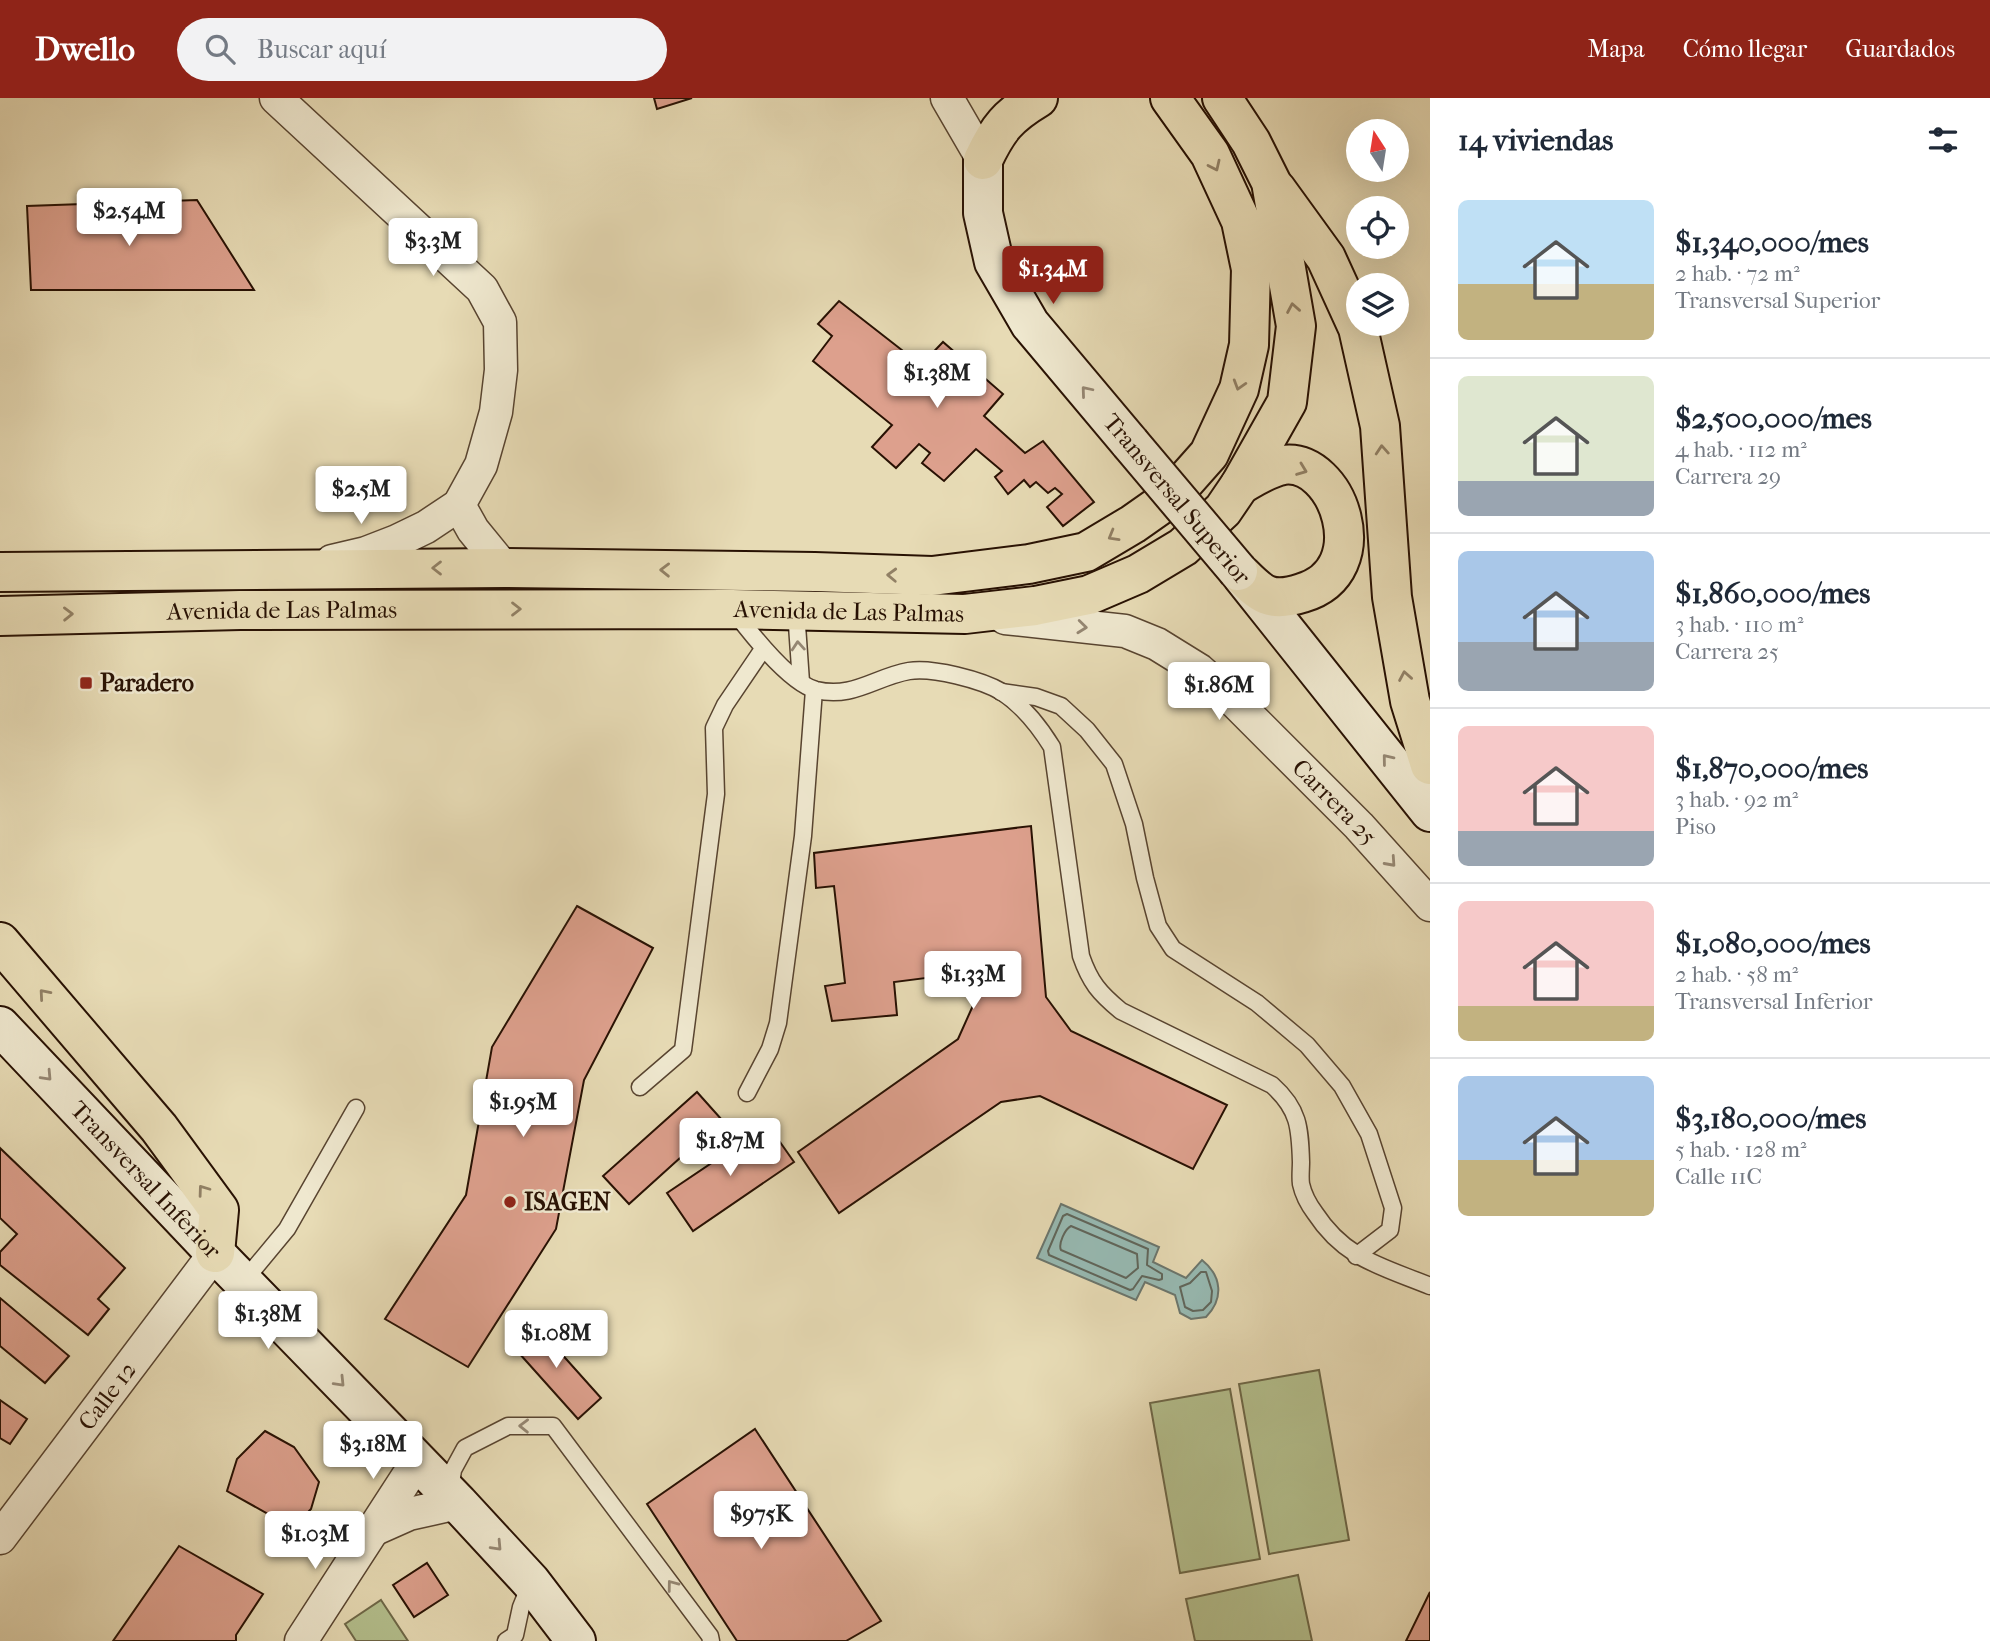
<!DOCTYPE html>
<html lang="es">
<meta charset="utf-8">
<style>
:root{--surface:#fff;--page:#f2f2f3;--text:#1f2937;--muted:#747a83;--line:#e0e1e3;--accent:#8f2418}
body{margin:0;font-family:"IM FELL French Canon",serif;background:var(--page);color:var(--text);height:100vh;display:flex;flex-direction:column;font-size:26px;white-space:nowrap}
*{box-sizing:border-box;margin:0}
p{font-size:23px;color:var(--muted)}
.icon{flex:none;width:38px;height:38px;fill:none;stroke:currentColor;stroke-width:2;stroke-linecap:round;stroke-linejoin:round}
.map{position:relative;flex:1;overflow:hidden}
.side{display:flex;flex-direction:column;background:var(--surface);width:560px}
.side>*{flex:none}
.needle{width:46px;rotate:348deg}
.tools{position:absolute;left:1346px;top:21px;display:grid;gap:14px}
.tools a{display:grid;place-items:center;width:63px;height:63px;border-radius:50%;background:var(--surface);box-shadow:0 7px 28px #0002;font-size:35px}
.price{position:absolute;translate:-50% -60px;padding:0 16px;border-radius:7px;background:#fff;color:#222;font-size:23px;line-height:46px;filter:drop-shadow(0 2px 4px #0008)}
.price::after{content:'';position:absolute;left:50%;top:42px;width:21px;height:16px;margin-left:-10px;background:inherit;clip-path:polygon(0 0,100% 0,50% 100%)}
.price.active{background:var(--accent);color:#fff}
ul{padding:0;list-style:none}
li{display:flex;align-items:center;gap:21px;height:175px;padding:0 28px}
li+li{border-top:2px solid var(--line)}
li span{display:grid;place-items:center;flex:none;width:196px;height:140px;border-radius:10px;color:#555}
li>.icon{margin-inline-start:auto}
span .icon{width:84px;height:84px;fill:#fffc;stroke-width:1}
li b{font-size:30px}
h2{display:flex;justify-content:space-between;align-items:center;height:84px;padding:0 28px;font-size:30px}
header{display:flex;align-items:center;gap:42px;box-sizing:border-box;height:98px;padding:0 35px;background:var(--accent);color:#fff}
header strong{font-size:33px}
nav{display:flex;gap:38px;margin-inline-start:auto;font-size:24px}
.search{width:490px;height:63px;background:var(--page);display:flex;align-items:center;gap:18px;box-sizing:border-box;padding:0 24px;border-radius:38px;color:var(--muted);font-size:26px}
main{display:flex;flex:1;min-height:0}
.map>svg:first-child{display:block}
.green{fill:#b4c08e;stroke:#6e6848;stroke-width:2}
.water{fill:#97bab3;stroke:#6b766d;stroke-width:2}
.lines{fill:none;stroke-linecap:round;stroke-linejoin:round}
.shore{stroke:#60665b;stroke-width:2}
.building{fill:#dda08d;stroke:#281103;stroke-width:2}
.lane-casing{stroke:#584430;stroke-width:19}
.street-casing{stroke:#584430;stroke-width:35}
.secondary-casing{stroke:#281103;stroke-width:42}
.primary-casing{stroke:#281103;stroke-width:42}
.lane{stroke:#efe8cf;stroke-width:16}
.street{stroke:#efe8cf;stroke-width:32}
.secondary{stroke:#efe8cf;stroke-width:38}
.primary{stroke:#e7dbb5;stroke-width:38}
.secondary-bridge-casing{stroke:#281103;stroke-width:42;stroke-linecap:butt}
.secondary-bridge{stroke:#efe8cf;stroke-width:38}
.oneway{stroke:#918065}
.oneway2{stroke:#958773}
.poi-dot{fill:#8f2418;stroke:#efe8cf;stroke-width:2.5}
.labels{text-anchor:middle;stroke-width:5;stroke-linejoin:round;paint-order:stroke}
.street-label{font-size:24px;fill:#281103;stroke:#efe8cf}
.poi-label{font-size:24px;font-weight:bold;fill:#281103;stroke:#efe8cf;text-anchor:start}
</style>
<header>
<strong>Dwello</strong>
<div class="search"><svg class="icon" aria-label="search" viewBox="0 0 24 24"><circle cx="10" cy="10" r="6"/><path d="M15 15l6 6"/></svg>Buscar aquí</div>
<nav><a>Mapa</a><a>Cómo llegar</a><a>Guardados</a></nav>
</header>
<main>
<div class="map">
<svg width="1430" height="1543" viewBox="0 0 1430 1543">
<rect width="100%" height="100%" fill="#e7dbb5"/>
<filter id="stains"><feTurbulence type="fractalNoise" baseFrequency=".00286" numOctaves="4"/><feColorMatrix values="0 0 0 0 .2 0 0 0 0 .09 0 0 0 0 .02 0 0 0 .5 -.17"/></filter>
<radialGradient id="worn" r=".72"><stop offset=".6" stop-color="#630" stop-opacity="0"/><stop offset="1" stop-color="#630" stop-opacity=".3"/></radialGradient>
<g class="green">
<polygon points="1319,1272 1349,1442 1269,1456 1239,1286"/>
<polygon points="1230,1291 1260,1461 1180,1475 1150,1305"/>
<polygon points="1298,1477 1312,1543 1195,1543 1186,1501"/>
<polygon points="381,1502 408,1543 356,1543 345,1526"/>
</g>
<path class="water" d="M1061 1106 1159 1149 1153 1164 1186 1180 1202 1162C1222 1178 1224 1201 1206 1219L1191 1221 1180 1215 1175 1197 1145 1184 1136 1202 1037 1160Z"/>
<g class="lines">
<g class="shore">
<polygon points="1067,1116 1148,1151 1147,1167 1162,1176 1162,1181 1159,1182 1142,1178 1133,1191 1130,1192 1049,1157 1048,1153 1063,1118"/>
<path d="M1071 1128 1137 1156 1138 1170 1126 1180 1061 1152C1058 1146 1065 1131 1071 1128Z"/>
<polygon points="1201,1174 1206,1174 1212,1193 1211,1204 1203,1212 1193,1213 1185,1209 1180,1189 1190,1185"/>
</g>
</g>
<g class="building">
<polygon points="654,0 692,0 657,11"/>
<polygon points="197,102 254,192 31,192 27,108"/>
<polygon points="839,203 921,267 943,244 1003,296 984,318 1025,355 1043,343 1094,404 1063,428 1047,409 1062,396 1055,390 1048,395 1036,384 1030,389 1024,382 1008,396 995,379 1002,373 976,351 944,383 922,365 930,355 919,346 896,370 872,349 892,327 813,263 832,238 818,226"/>
<polygon points="1031,728 1046,899 1071,933 1227,1007 1193,1071 1040,998 1001,1004 839,1115 798,1054 958,941 975,903 972,874 894,884 897,917 832,923 825,888 845,885 834,788 816,790 814,755"/>
<polygon points="577,808 653,850 584,982 556,1131 468,1269 385,1221 466,1097 492,949"/>
<polygon points="697,994 722,1022 629,1106 603,1078"/>
<polygon points="768,1027 794,1064 693,1133 667,1095"/>
<polygon points="0,1050 125,1170 98,1201 109,1211 88,1237 0,1167 0,1154 17,1136 0,1120"/>
<polygon points="0,1200 69,1258 45,1285 0,1248"/>
<polygon points="533,1224 601,1300 578,1321 510,1245"/>
<polygon points="0,1302 27,1321 10,1346 0,1340"/>
<polygon points="755,1331 881,1523 846,1543 737,1543 647,1406"/>
<polygon points="265,1333 294,1349 319,1384 311,1411 293,1430 227,1393 237,1361"/>
<polygon points="179,1448 263,1496 236,1537 236,1543 113,1543"/>
<polygon points="427,1465 448,1497 414,1519 393,1487"/>
<polygon points="1430,1494 1430,1543 1406,1543"/>
</g>
<g class="lines">
<defs>
<g id="lane">
<polyline points="796,513 801,584"/>
<path d="M736 516C752 537 790 585 816 592 853 601 875 579 909 573 932 569 982 582 1002 594 1022 607 1039 628 1052 649L1081 858C1090 884 1099 895 1121 913L1272 987C1299 1011 1300 1030 1301 1064 1301 1071 1300 1079 1301 1086 1303 1095 1309 1107 1315 1115 1345 1161 1381 1168 1430 1188"/>
<polyline points="1001,594 1036,599 1061,608 1087,632 1114,666 1134,726 1145,780 1158,828 1173,851 1257,905 1307,947 1342,988 1369,1036 1393,1110 1390,1132 1356,1158"/>
<polyline points="640,989 683,952 716,696 714,630 725,607 763,551"/>
<polyline points="747,995 770,951 778,925 803,738 814,592"/>
<polyline points="243,1184 287,1131 356,1010"/>
<polyline points="450,1393 453,1372 465,1350 508,1328 553,1328 710,1538 711,1543"/>
<polyline points="506,1543 515,1537 521,1509 530,1487"/>
</g>
<g id="street">
<polyline points="276,0 482,191 500,224 501,272 496,314 481,367 459,407 426,429 397,443 366,455 332,463"/>
<polyline points="947,0 983,62"/>
<polyline points="459,407 473,432 504,470"/>
<path id="s1" d="M1005 520 1125 533 1157 546 1199 572 1236 605 1359 728 1430 807"/>
<polyline points="373,1432 409,1416 458,1405"/>
<path id="s2" d="M0 1440 215 1155"/>
<polyline points="301,1543 417,1364"/>
</g>
<g id="secondary">
<polyline points="983,62 983,115 994,164 1030,226 1130,345"/>
<polyline points="1242,478 1430,714"/>
<path id="s3" d="M0 928 215 1155 458 1405 531 1484 576 1543"/>
</g>
<g id="primary">
<path d="M983 62C998 30 1008 18 1038 0"/>
<polyline points="1276,91 1326,160 1358,230 1380,328 1392,499 1410,603 1430,667"/>
<path d="M1238 473C1260 495 1268 506 1302 495 1378 473 1338 359 1283 367 1267 370 1254 379 1240 387"/>
<polyline points="0,474 504,470 815,474 932,478 1029,466 1086,454 1133,426 1170,400 1209,356 1239,291 1249,247 1251,171 1241,123 1210,56 1170,0"/>
<path id="s4" d="M0 518 240 512 732 511 965 516 1035 508 1089 497 1138 476 1183 449 1223 412 1240 387 1287 304 1296 228 1271 84 1251 44 1222 0"/>
<polyline points="0,844 159,1030 219,1112 215,1155"/>
</g>
</defs>
<use href="#lane" class="lane-casing"/>
<use href="#street" class="street-casing"/>
<use href="#secondary" class="secondary-casing"/>
<use href="#primary" class="primary-casing"/>
<use href="#lane" class="lane"/>
<use href="#street" class="street"/>
<use href="#secondary" class="secondary"/>
<use href="#primary" class="primary"/>
<defs>
<polyline id="secondary-bridge" points="1130,345 1238,473"/>
</defs>
<use href="#secondary-bridge" class="secondary-bridge-casing"/>
<use href="#secondary-bridge" class="secondary-bridge"/>
</g>
<defs><path id="oneway-chevron" d="M-2-3.5L2.5 0L-2 3.5" fill="none" stroke-width="1.6" stroke-linecap="round" stroke-linejoin="round" transform="scale(1.75)"/></defs>
<g class="oneway">
<use href="#oneway-chevron" transform="translate(1215 68) rotate(65)"/>
<use href="#oneway-chevron" transform="translate(1293 210) rotate(-100)"/>
<use href="#oneway-chevron" transform="translate(1239 287) rotate(107)"/>
<use href="#oneway-chevron" transform="translate(1382 352) rotate(-94)"/>
<use href="#oneway-chevron" transform="translate(1302 372) rotate(21)"/>
<use href="#oneway-chevron" transform="translate(1113 438) rotate(150)"/>
<use href="#oneway-chevron" transform="translate(437 470) rotate(180)"/>
<use href="#oneway-chevron" transform="translate(665 472) rotate(-179)"/>
<use href="#oneway-chevron" transform="translate(892 477) rotate(-178)"/>
<use href="#oneway-chevron" transform="translate(516 511)"/>
<use href="#oneway-chevron" transform="translate(68 516) rotate(-1)"/>
<use href="#oneway-chevron" transform="translate(1405 578) rotate(-100)"/>
<use href="#oneway-chevron" transform="translate(44 896) rotate(-131)"/>
<use href="#oneway-chevron" transform="translate(203 1092) rotate(-126)"/>
</g>
<g class="oneway2">
<use href="#oneway-chevron" transform="translate(1086 293) rotate(-130)"/>
<use href="#oneway-chevron" transform="translate(1082 529) rotate(6)"/>
<use href="#oneway-chevron" transform="translate(798 548) rotate(-94)"/>
<use href="#oneway-chevron" transform="translate(1387 661) rotate(-129)"/>
<use href="#oneway-chevron" transform="translate(1391 764) rotate(48)"/>
<use href="#oneway-chevron" transform="translate(47 978) rotate(47)"/>
<use href="#oneway-chevron" transform="translate(340 1284) rotate(46)"/>
<use href="#oneway-chevron" transform="translate(524 1328) rotate(-179)"/>
<use href="#oneway-chevron" transform="translate(497 1448) rotate(47)"/>
<use href="#oneway-chevron" transform="translate(672 1487) rotate(-127)"/>
</g>
<g class="poi-dot">
<rect x="79" y="578" width="14" height="14" rx="3.5"/>
<circle cx="510" cy="1104" r="7"/>
</g>
<g class="labels">
<g class="street-label">
<text transform="translate(1177 401) rotate(50)" y="8">Transversal Superior</text>
<text dy="8" stroke="none"><textPath href="#s4" startOffset="282">Avenida de Las Palmas</textPath></text>
<text dy="8" stroke="none"><textPath href="#s4" startOffset="849">Avenida de Las Palmas</textPath></text>
<text dy="8" stroke="none"><textPath href="#s1" startOffset="394">Carrera 25</textPath></text>
<text dy="8" stroke="none"><textPath href="#s3" startOffset="212">Transversal Inferior</textPath></text>
<text dy="8" stroke="none"><textPath href="#s2" startOffset="178">Calle 12</textPath></text>
</g>
<g class="poi-label">
<text x="100" y="593">Paradero</text>
<text x="524" y="1112">ISAGEN</text>
</g>
</g>
<rect width="100%" height="100%" filter="url(#stains)"/>
<rect width="100%" height="100%" fill="url(#worn)"/>
</svg>
<div class="tools">
<a><svg class="needle" viewBox="-14 -14 28 28"><path d="M0-13l5 13h-10z" fill="#e53935"/><path d="M0 13l5-13h-10z" fill="#747a83"/></svg></a>
<a><svg class="icon" aria-label="locate" viewBox="0 0 24 24"><circle cx="12" cy="12" r="6"/><path d="M12 2v4M12 18v4M2 12h4M18 12h4"/></svg></a>
<a><svg class="icon" aria-label="layers" viewBox="0 0 24 24"><path d="M12 4l9 5-9 5-9-5zM3 14l9 5 9-5"/></svg></a>
</div>
<b class="price" style="left:129px;top:150px">$2.54M</b>
<b class="price" style="left:433px;top:180px">$3.3M</b>
<b class="price active" style="left:1053px;top:208px">$1.34M</b>
<b class="price" style="left:937px;top:312px">$1.38M</b>
<b class="price" style="left:361px;top:428px">$2.5M</b>
<b class="price" style="left:1219px;top:624px">$1.86M</b>
<b class="price" style="left:973px;top:913px">$1.33M</b>
<b class="price" style="left:523px;top:1041px">$1.95M</b>
<b class="price" style="left:730px;top:1080px">$1.87M</b>
<b class="price" style="left:268px;top:1253px">$1.38M</b>
<b class="price" style="left:556px;top:1272px">$1.08M</b>
<b class="price" style="left:373px;top:1383px">$3.18M</b>
<b class="price" style="left:761px;top:1453px">$975K</b>
<b class="price" style="left:315px;top:1473px">$1.03M</b>
</div>
<section class="side">
<h2>14 viviendas<svg class="icon" aria-label="filters" viewBox="0 0 24 24"><path d="M4 7h16M4 17h16"/><circle cx="9" cy="7" r="2"/><circle cx="15" cy="17" r="2"/></svg></h2>
<ul>
<li><span style="background:linear-gradient(#bfe0f5 60%,#c2b280 0)"><svg class="icon" aria-label="home" viewBox="0 0 24 24"><path d="M3 11l9-7 9 7M6 9v11h12V9"/></svg></span><div><b>$1,340,000/mes</b><p>2 hab. · 72 m²</p><p>Transversal Superior</p></div></li>
<li><span style="background:linear-gradient(#dfe7d0 75%,#9aa5b1 0)"><svg class="icon" aria-label="home" viewBox="0 0 24 24"><path d="M3 11l9-7 9 7M6 9v11h12V9"/></svg></span><div><b>$2,500,000/mes</b><p>4 hab. · 112 m²</p><p>Carrera 29</p></div></li>
<li><span style="background:linear-gradient(#a9c7e8 65%,#9aa5b1 0)"><svg class="icon" aria-label="home" viewBox="0 0 24 24"><path d="M3 11l9-7 9 7M6 9v11h12V9"/></svg></span><div><b>$1,860,000/mes</b><p>3 hab. · 110 m²</p><p>Carrera 25</p></div></li>
<li><span style="background:linear-gradient(#f6c9c9 75%,#9aa5b1 0)"><svg class="icon" aria-label="home" viewBox="0 0 24 24"><path d="M3 11l9-7 9 7M6 9v11h12V9"/></svg></span><div><b>$1,870,000/mes</b><p>3 hab. · 92 m²</p><p>Piso</p></div></li>
<li><span style="background:linear-gradient(#f6c9c9 75%,#c2b280 0)"><svg class="icon" aria-label="home" viewBox="0 0 24 24"><path d="M3 11l9-7 9 7M6 9v11h12V9"/></svg></span><div><b>$1,080,000/mes</b><p>2 hab. · 58 m²</p><p>Transversal Inferior</p></div></li>
<li><span style="background:linear-gradient(#a9c7e8 60%,#c2b280 0)"><svg class="icon" aria-label="home" viewBox="0 0 24 24"><path d="M3 11l9-7 9 7M6 9v11h12V9"/></svg></span><div><b>$3,180,000/mes</b><p>5 hab. · 128 m²</p><p>Calle 11C</p></div></li>
</ul>
</section>
</main>
